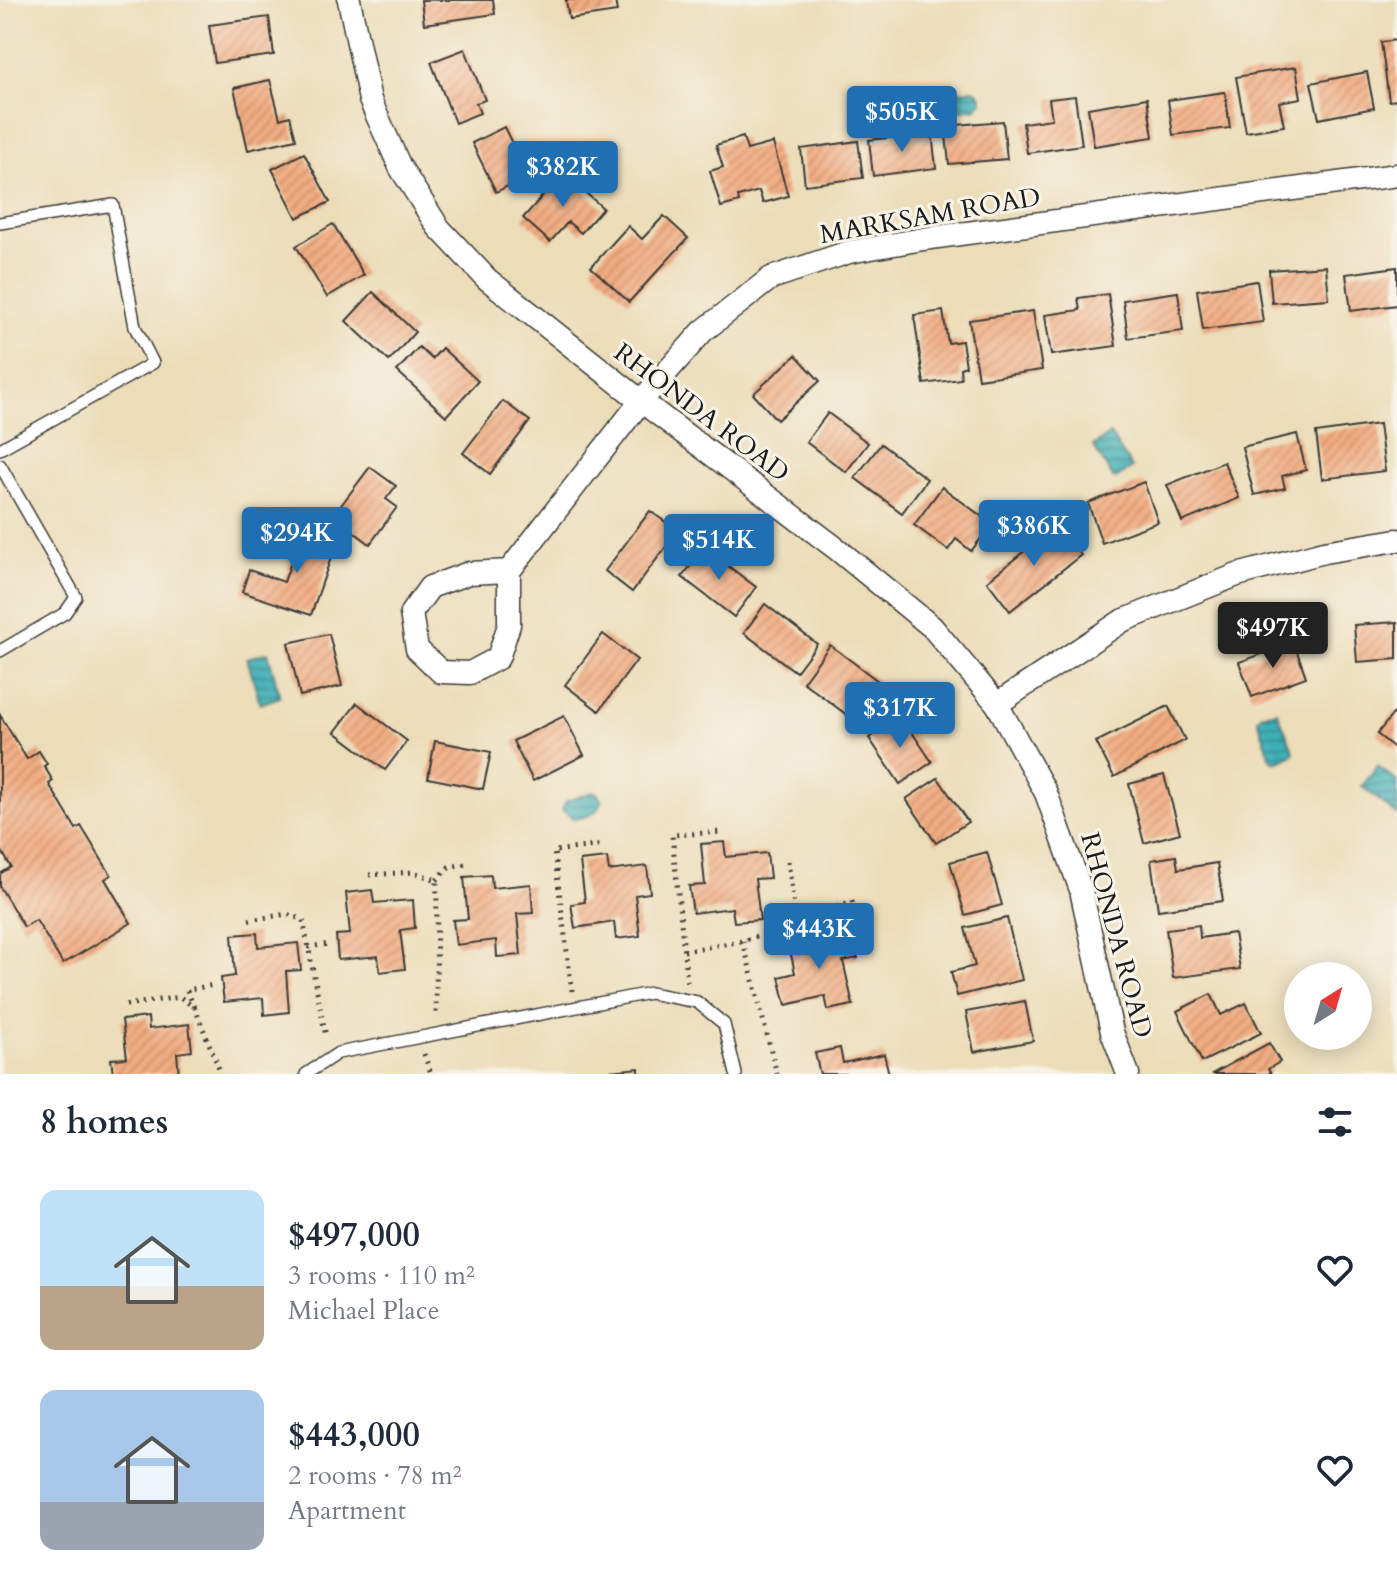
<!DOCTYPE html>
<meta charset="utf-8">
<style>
:root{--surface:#fff;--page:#f2f2f3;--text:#1f2937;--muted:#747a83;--accent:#1f6fb2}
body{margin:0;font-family:Cardo,serif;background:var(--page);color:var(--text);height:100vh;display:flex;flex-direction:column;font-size:30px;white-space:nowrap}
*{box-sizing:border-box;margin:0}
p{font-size:26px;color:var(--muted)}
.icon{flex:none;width:44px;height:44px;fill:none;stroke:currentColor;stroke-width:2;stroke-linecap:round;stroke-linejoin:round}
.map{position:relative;height:1074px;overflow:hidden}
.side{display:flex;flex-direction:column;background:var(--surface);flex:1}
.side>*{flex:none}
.needle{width:52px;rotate:37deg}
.controls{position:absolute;left:1284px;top:962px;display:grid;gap:16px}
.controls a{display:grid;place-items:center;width:88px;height:88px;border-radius:50%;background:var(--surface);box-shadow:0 4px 20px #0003;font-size:40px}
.price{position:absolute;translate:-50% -68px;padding:0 18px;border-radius:8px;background:var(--accent);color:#fff;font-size:26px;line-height:52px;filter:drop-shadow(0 2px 4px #0008)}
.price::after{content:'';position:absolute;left:50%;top:48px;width:24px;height:18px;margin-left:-12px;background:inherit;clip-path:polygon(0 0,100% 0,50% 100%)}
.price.current{background:#222;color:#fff}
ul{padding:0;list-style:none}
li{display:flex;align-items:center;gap:24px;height:200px;padding:0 40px}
li span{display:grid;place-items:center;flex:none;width:224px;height:160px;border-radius:16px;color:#555}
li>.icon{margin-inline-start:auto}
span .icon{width:96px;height:96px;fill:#fffc;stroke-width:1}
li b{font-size:34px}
h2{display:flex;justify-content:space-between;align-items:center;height:96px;padding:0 40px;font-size:34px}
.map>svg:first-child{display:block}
.water{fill:url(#water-rules);stroke:#2c6569;stroke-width:2}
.building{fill:url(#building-hatch)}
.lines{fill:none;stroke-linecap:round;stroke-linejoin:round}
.lane-casing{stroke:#3b3934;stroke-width:14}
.street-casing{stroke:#3b3934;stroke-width:25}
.path{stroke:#3b3934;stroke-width:5;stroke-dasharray:2 6;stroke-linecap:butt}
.lane{stroke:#fff;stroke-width:11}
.street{stroke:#fff;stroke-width:22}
.labels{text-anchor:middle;stroke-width:6;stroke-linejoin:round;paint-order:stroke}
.street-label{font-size:26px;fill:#1c1c1c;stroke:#f7f3e8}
</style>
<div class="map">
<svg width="1397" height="1074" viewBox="0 0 1397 1074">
<defs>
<pattern id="water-rules" width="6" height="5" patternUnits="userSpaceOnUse" patternTransform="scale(2)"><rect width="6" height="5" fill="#3daeb6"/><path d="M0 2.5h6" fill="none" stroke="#328d93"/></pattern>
<pattern id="building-hatch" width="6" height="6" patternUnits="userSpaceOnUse" patternTransform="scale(2)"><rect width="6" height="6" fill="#f1ac81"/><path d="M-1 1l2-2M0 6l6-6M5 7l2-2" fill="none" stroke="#ce936f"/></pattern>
</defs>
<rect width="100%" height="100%" fill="#f7f3e8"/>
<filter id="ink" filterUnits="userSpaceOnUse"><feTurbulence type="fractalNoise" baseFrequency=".0125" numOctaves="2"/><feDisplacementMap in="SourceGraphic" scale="16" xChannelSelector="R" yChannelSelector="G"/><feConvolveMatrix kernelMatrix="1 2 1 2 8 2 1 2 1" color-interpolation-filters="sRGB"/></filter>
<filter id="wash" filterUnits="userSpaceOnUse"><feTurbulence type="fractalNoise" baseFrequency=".006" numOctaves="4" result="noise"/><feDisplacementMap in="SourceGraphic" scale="32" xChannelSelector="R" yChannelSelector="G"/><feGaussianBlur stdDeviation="1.8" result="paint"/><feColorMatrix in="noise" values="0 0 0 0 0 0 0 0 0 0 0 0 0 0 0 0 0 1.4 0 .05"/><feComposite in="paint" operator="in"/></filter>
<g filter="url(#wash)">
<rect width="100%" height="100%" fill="#ecddb9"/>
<g class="water">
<polygon points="973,89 980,94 982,102 976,108 951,112 943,106 943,99 948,94"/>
<polygon points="1110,434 1132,468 1116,479 1113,478 1093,446"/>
<polygon points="268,652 280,697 260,704 247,658"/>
<polygon points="1277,711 1294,752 1291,756 1275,762 1271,759 1258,719 1261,715"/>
<polygon points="1378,766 1397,782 1397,815 1362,786"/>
<path d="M593 792 597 793 602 801C599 813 586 818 574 819L562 810 566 801Z"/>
</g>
<g id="blocks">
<g class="building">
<polygon points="421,0 493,0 495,14 424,24"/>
<polygon points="566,0 615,0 617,12 569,19"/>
<polygon points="269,17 274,55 215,63 209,25"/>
<polygon points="1397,40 1397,100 1389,101 1381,42"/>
<polygon points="465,49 485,100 476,103 480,113 455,123 431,62"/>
<polygon points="1296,67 1301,98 1279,102 1284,126 1246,132 1236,77"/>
<polygon points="1367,72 1374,108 1319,119 1311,83"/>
<polygon points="270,80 280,119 290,116 296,139 248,150 234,88"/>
<polygon points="1225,92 1230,128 1173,135 1168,100"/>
<polygon points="1075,96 1082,145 1027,153 1023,123 1052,119 1049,99"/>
<polygon points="1147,98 1153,137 1094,146 1088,108"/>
<polygon points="1003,121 1007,159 949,164 945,126"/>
<polygon points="504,127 528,176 496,192 472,143"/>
<polygon points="932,133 936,168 873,176 869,140"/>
<polygon points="743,137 747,150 773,143 788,196 763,203 759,191 738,197 739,202 721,207 710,171 723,167 716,145"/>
<polygon points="858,141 863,178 805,185 801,149"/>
<polygon points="304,153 330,202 297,218 272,169"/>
<polygon points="563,173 603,208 581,233 568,222 550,242 523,218"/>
<polygon points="664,216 688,238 629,302 591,267 628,226 642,239"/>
<polygon points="333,224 364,275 327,297 296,246"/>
<polygon points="1326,266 1329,299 1272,303 1269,270"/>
<polygon points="1397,267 1397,305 1351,311 1346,274"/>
<polygon points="1257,281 1263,322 1203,330 1197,290"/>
<polygon points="373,292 415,332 389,361 346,321"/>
<polygon points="1178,292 1183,331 1128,338 1123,300"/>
<polygon points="1108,294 1116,346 1051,355 1045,315 1080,310 1078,298"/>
<polygon points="943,311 948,343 962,341 966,366 960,368 961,379 924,384 914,315"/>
<polygon points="1033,311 1042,370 978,379 969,320"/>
<polygon points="419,347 432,359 442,348 478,381 446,416 397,371"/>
<polygon points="796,355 820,381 777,420 753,394"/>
<polygon points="503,401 530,421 490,474 463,453"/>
<polygon points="828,413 868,443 846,472 806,442"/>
<polygon points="1379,424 1385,471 1322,479 1316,433"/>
<polygon points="1297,434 1306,470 1282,476 1285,488 1254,495 1242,447"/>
<polygon points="881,444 927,479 902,513 855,478"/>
<polygon points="1224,462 1239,498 1182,522 1167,485"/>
<polygon points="370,467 396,486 386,499 397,507 370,544 333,516"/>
<polygon points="1144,482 1158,522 1102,543 1088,503"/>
<polygon points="942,487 992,524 971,551 956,539 948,550 914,525"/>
<polygon points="650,511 678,531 632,592 605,571"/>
<polygon points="1057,525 1081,555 1010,611 987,581"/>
<polygon points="303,528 337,540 311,615 242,592 249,570 284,582"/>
<polygon points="704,548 756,587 734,617 682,577"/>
<polygon points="765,604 817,644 796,672 744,633"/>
<polygon points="1397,622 1397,659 1357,662 1354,625"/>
<polygon points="329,634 342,686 300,696 288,643"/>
<polygon points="603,634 637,660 599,711 565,685"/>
<polygon points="1294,643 1306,677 1252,697 1239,662"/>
<polygon points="830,645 882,684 855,721 803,682"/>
<polygon points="357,703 407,741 385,770 335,732"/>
<polygon points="1168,706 1185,740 1114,777 1096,742"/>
<polygon points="1397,709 1397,750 1377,734"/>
<polygon points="0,715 27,759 39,751 47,764 44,766 53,781 49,784 76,829 81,826 111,875 105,879 131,923 63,964 36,920 24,927 0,887 0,874 11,867 0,848"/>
<polygon points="564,716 584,755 533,781 513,741"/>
<polygon points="901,716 932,762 900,784 869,738"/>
<polygon points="435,741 491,752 483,789 428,778"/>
<polygon points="1164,775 1180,833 1144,843 1129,784"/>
<polygon points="938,778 968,822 936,843 906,799"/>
<polygon points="724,842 726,857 767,853 770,878 755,879 760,920 734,922 732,908 693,913 689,886 705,885 701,844"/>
<polygon points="987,852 1002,905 965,915 950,862"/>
<polygon points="1176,856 1178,869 1217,863 1223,901 1158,910 1151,860"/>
<polygon points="607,858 609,871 647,866 650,893 635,895 640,936 616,939 614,922 575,928 571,904 585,902 580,861"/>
<polygon points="491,875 492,888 531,884 533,913 517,914 521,955 497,957 496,940 456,945 453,920 468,919 464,877"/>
<polygon points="372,890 374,903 413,900 415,928 400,930 405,969 380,972 378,956 338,960 336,935 350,934 346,893"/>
<polygon points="1007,918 1022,980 957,996 951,972 975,966 965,928"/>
<polygon points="1199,925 1200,938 1234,933 1240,969 1173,978 1166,929"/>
<polygon points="812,931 815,945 853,937 858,958 843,961 853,1005 828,1010 825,996 786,1005 779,977 795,973 787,936"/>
<polygon points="257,933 258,947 298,943 301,970 286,971 289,1012 264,1015 263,998 224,1002 221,978 235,976 232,935"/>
<polygon points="1211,994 1221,1015 1246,1003 1261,1033 1202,1062 1177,1011"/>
<polygon points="1025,1001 1033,1041 974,1052 966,1012"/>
<polygon points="148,1017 149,1029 189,1024 192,1051 177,1053 179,1074 113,1074 111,1059 127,1058 122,1020"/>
<polygon points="1269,1043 1280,1062 1268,1069 1271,1074 1212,1074"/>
<polygon points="840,1048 843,1063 884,1054 889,1074 820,1074 815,1053"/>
<polygon points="639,1068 639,1074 600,1074 600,1072"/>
</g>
</g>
</g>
<g filter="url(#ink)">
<use href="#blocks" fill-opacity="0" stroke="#3b3934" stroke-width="2"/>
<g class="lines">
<defs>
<g id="lane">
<polyline points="0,223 113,205 135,327 153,363 0,449"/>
<polyline points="0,465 76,597 65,613 0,651"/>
<polyline points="306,1074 338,1053 650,993 697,1002 724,1024 736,1074"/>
</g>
<g id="street">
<polyline points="349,0 370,100 400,167 438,227 487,279 641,401 837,549 932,627 997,704 1046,793 1081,890 1112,1032 1128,1074"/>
<polyline points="509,571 469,573 430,587 411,613 417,649 441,672 470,673 498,658 509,625 509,571 641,401 703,331 771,278 849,252 923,239 1397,175"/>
<polyline points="997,704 1122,621 1237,575 1324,552 1397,540"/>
</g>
</defs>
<use href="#lane" class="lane-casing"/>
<use href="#street" class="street-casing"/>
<g class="path">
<polyline points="788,861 796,921"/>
<polyline points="369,875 413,872 437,880 436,1018"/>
<polyline points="437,880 449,867 466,864"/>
<polyline points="249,920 287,914 303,920 326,1037"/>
<polyline points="743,941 777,1074"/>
<polyline points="308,947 329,944"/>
<polyline points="684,951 743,941 852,901 865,955"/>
<polyline points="687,982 672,835 723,832"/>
<polyline points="572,991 554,851 604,845"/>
<polyline points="126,1005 180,997 195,1008 221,1074"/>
<polyline points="194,1007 187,990 214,985"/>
<polyline points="424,1054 431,1074"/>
</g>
<use href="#lane" class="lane"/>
<use href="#street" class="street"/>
</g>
</g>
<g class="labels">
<g class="street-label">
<text transform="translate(930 215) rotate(-10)" y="9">MARKSAM ROAD</text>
<text transform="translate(702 412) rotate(37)" y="9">RHONDA ROAD</text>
<text transform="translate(1117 935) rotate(75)" y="9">RHONDA ROAD</text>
</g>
</g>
</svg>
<div class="controls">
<a><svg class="needle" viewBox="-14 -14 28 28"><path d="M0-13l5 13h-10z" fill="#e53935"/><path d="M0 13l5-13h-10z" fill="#747a83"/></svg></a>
</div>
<b class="price" style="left:902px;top:154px">$505K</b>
<b class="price" style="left:563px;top:209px">$382K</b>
<b class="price" style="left:1034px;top:568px">$386K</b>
<b class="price" style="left:297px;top:575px">$294K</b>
<b class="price" style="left:719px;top:582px">$514K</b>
<b class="price current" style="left:1273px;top:670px">$497K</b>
<b class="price" style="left:900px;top:750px">$317K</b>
<b class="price" style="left:819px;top:971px">$443K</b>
</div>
<section class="side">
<h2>8 homes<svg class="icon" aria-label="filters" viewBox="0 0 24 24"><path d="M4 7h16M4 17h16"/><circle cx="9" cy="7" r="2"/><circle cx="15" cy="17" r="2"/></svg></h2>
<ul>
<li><span style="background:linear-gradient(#bfe0f5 60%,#b9a48a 0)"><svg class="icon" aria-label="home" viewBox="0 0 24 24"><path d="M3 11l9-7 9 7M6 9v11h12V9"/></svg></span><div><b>$497,000</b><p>3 rooms · 110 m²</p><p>Michael Place</p></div><svg class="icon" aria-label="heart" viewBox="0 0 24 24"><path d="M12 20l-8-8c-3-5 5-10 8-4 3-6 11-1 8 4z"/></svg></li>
<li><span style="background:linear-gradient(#a9c7e8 70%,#9aa5b1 0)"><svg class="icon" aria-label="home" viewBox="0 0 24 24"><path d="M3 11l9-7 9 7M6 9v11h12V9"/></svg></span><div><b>$443,000</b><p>2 rooms · 78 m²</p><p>Apartment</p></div><svg class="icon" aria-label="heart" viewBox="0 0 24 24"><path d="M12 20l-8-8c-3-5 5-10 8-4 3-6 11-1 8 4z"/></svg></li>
</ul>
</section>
